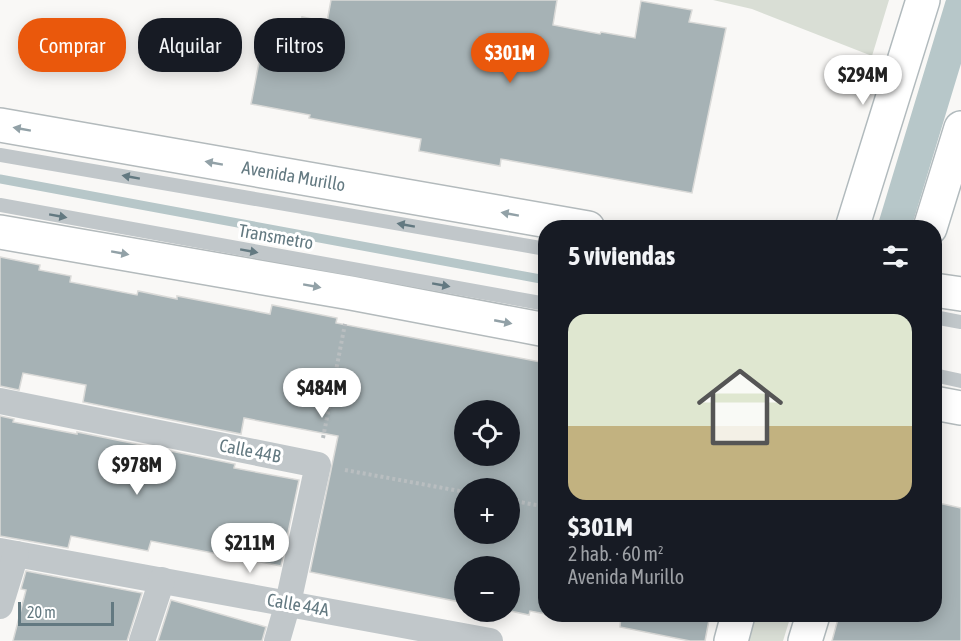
<!DOCTYPE html>
<html lang="es">
<meta charset="utf-8">
<style>
:root{--surface:#171b24;--page:#20242c;--text:#f1f3f6;--muted:#9ea1a6;--accent:#ea580c}
body{margin:0;font-family:"Asap Condensed",sans-serif;background:var(--page);color:var(--text);height:100vh;display:flex;flex-direction:column;font-size:22px;white-space:nowrap}
*{box-sizing:border-box;margin:0}
p{font-size:20px;color:var(--muted)}
.icon{flex:none;width:33px;height:33px;fill:none;stroke:currentColor;stroke-width:2;stroke-linecap:round;stroke-linejoin:round}
.map{position:relative;flex:1;overflow:hidden}
.details{position:absolute;left:538px;top:220px;width:404px;height:402px;display:flex;flex-direction:column;background:var(--surface);border-radius:24px;box-shadow:0 3px 15px #0003}
.details>*{flex:none}
.top-card{position:absolute;left:18px;top:18px;width:430px;height:54px;display:flex;gap:12px}
.tools{position:absolute;left:454px;top:400px;display:grid;gap:12px}
.tools a{display:grid;place-items:center;width:66px;height:66px;border-radius:50%;background:var(--surface);box-shadow:0 3px 15px #0003;font-size:30px}
.scale{position:absolute;left:18px;bottom:15px;width:96px;box-sizing:border-box;padding-left:6px;border:3px solid #637981;border-top:0;font-size:16px;line-height:21px;white-space:nowrap;color:#637981;-webkit-text-stroke:4px #fff;paint-order:stroke}
.price{position:absolute;translate:-50% -51px;padding:0 14px;border-radius:21px;background:#fff;color:#222;font-size:20px;line-height:39px;filter:drop-shadow(0 2px 3px #0008)}
.price::after{content:'';position:absolute;left:50%;top:36px;width:18px;height:14px;margin-left:-9px;background:inherit;clip-path:polygon(0 0,100% 0,50% 100%)}
.price.selected{background:var(--accent);color:#fff}
ul{padding:0;list-style:none}
li{display:grid;align-content:center;gap:12px;height:318px;padding:0 30px}
li span{display:grid;place-items:center;height:186px;border-radius:18px;color:#555}
li>.icon{margin-inline-start:auto}
span .icon{width:108px;height:108px;fill:#fffc;stroke-width:1}
li b{font-size:26px}
h2{display:flex;justify-content:space-between;align-items:center;height:72px;padding:0 30px;font-size:26px}
.tag{padding:0 21px;border-radius:24px;background:var(--surface);box-shadow:0 3px 15px #0003;font-size:21px;line-height:54px}
.tag.selected{background:var(--accent);color:#fff}
.map>svg:first-child{display:block}
.green{fill:#d9ded5}
.lines{fill:none;stroke-linecap:round;stroke-linejoin:round}
.stream{stroke:#b7c7c9;stroke-width:9}
.canal{stroke:#b7c7c9;stroke-width:33}
.building{fill:#a6b2b5;stroke:#dadad8;stroke-width:1.5;fill-rule:evenodd}
.secondary-casing{stroke:#b1babd;stroke-width:36}
.primary-casing{stroke:#b3babc;stroke-width:36}
.path{stroke:#b9bec0;stroke-width:4;stroke-dasharray:3 3;stroke-linecap:butt}
.lane{stroke:#c1c7ca;stroke-width:14}
.street{stroke:#c1c7ca;stroke-width:26}
.secondary{stroke:#fff;stroke-width:33}
.primary{stroke:#fff;stroke-width:33}
.oneway{fill:#92a1a7}
.oneway2{fill:#637981}
.labels{text-anchor:middle;stroke-width:6;stroke-linejoin:round;paint-order:stroke}
.street-label{font-size:18px;fill:#637981;stroke:#fff}
</style>
<div class="map">
<svg width="961" height="641" viewBox="0 0 961 641">
<rect width="100%" height="100%" fill="#f9f8f6"/>
<g class="green">
<polygon points="713,0 889,0 872,56 752,9"/>
<polygon points="753,615 791,615 783,641 745,641"/>
</g>
<g class="lines">
<polyline class="stream" points="0,179 546,280"/>
<polyline class="canal" points="894,228 961,7"/>
</g>
<g class="building">
<polygon points="331,0 557,0 553,25 600,34 601,32 635,38 641,1 692,10 689,22 726,28 692,193 501,159 500,166 419,151 421,139 309,118 310,115 251,104 260,57 293,63 302,17 327,22"/>
<path d="M0 257 40 265 39 270 71 276 70 282 137 295 138 291 177 299V296L270 314 272 305 337 318 336 323 546 363V614L530 611 529 615 510 611V567H465V603L310 572 338 436 244 418 241 434 83 402 86 385 23 373 19 390 0 386ZM465 411H510V456H465ZM465 489H510V534H465Z"/>
<polygon points="0,416 14,419 13,422 77,434 77,432 235,464 234,468 299,480 281,566 151,541 148,551 71,536 68,548 0,536"/>
<polygon points="934,502 961,508 961,641 832,641 839,615 934,615"/>
<polygon points="26,571 142,593 127,641 13,641 26,590 21,589"/>
<polygon points="171,600 266,627 262,641 158,641"/>
<polygon points="621,615 710,615 705,641 690,641 620,627"/>
</g>
<g class="lines">
<defs>
<g id="secondary">
<polyline points="852,228 923,0"/>
<polyline points="930,228 961,128"/>
<polyline points="731,641 738,615"/>
<polyline points="805,641 813,615"/>
</g>
<g id="primary">
<path id="s1" d="M0 125 588 228"/>
<polyline points="0,232 351,293 546,330"/>
<polyline points="934,290 961,294"/>
<polyline points="934,403 961,408"/>
</g>
</defs>
<use href="#secondary" class="secondary-casing"/>
<use href="#primary" class="primary-casing"/>
<g class="path">
<polyline points="323,438 345,324"/>
<polyline points="345,470 465,492"/>
<polyline points="510,500 546,507"/>
</g>
<g class="lane">
<polyline points="0,155 546,249"/>
<polyline points="0,205 546,304"/>
<polyline points="934,317 961,322"/>
<polyline points="934,375 961,381"/>
</g>
<g class="street">
<polyline points="0,401 318,465 288,603 277,641"/>
<polyline points="0,551 490,641"/>
<polyline points="0,606 16,554"/>
<polyline points="142,641 162,580"/>
</g>
<use href="#secondary" class="secondary"/>
<use href="#primary" class="primary"/>
</g>
<defs><path id="oneway-solid" d="M-6-.8H1V-3.2L6.5 0L1 3.2V.8H-6Z" transform="scale(1.5)"/></defs>
<g class="oneway">
<use href="#oneway-solid" transform="translate(22 129) rotate(-170)"/>
<use href="#oneway-solid" transform="translate(214 163) rotate(-170)"/>
<use href="#oneway-solid" transform="translate(510 214) rotate(-170)"/>
<use href="#oneway-solid" transform="translate(120 253) rotate(10)"/>
<use href="#oneway-solid" transform="translate(312 286) rotate(10)"/>
<use href="#oneway-solid" transform="translate(503 322) rotate(11)"/>
</g>
<g class="oneway2">
<use href="#oneway-solid" transform="translate(131 177) rotate(-170)"/>
<use href="#oneway-solid" transform="translate(58 216) rotate(10)"/>
<use href="#oneway-solid" transform="translate(406 225) rotate(-170)"/>
<use href="#oneway-solid" transform="translate(249 251) rotate(10)"/>
<use href="#oneway-solid" transform="translate(441 285) rotate(10)"/>
</g>
<g class="labels">
<g class="street-label">
<text dy="6" stroke="none"><textPath href="#s1" startOffset="298">Avenida Murillo</textPath></text>
<text transform="translate(276 237) rotate(10)" y="6">Transmetro</text>
<text transform="translate(250 451) rotate(11)" y="6">Calle 44B</text>
<text transform="translate(298 605) rotate(10)" y="6">Calle 44A</text>
</g>
</g>
</svg>
<div class="tools">
<a><svg class="icon" aria-label="locate" viewBox="0 0 24 24"><circle cx="12" cy="12" r="6"/><path d="M12 2v4M12 18v4M2 12h4M18 12h4"/></svg></a>
<a>+</a>
<a>−</a>
</div>
<div class="scale">20 m</div>
<b class="price selected" style="left:510px;top:84px">$301M</b>
<b class="price" style="left:863px;top:106px">$294M</b>
<b class="price" style="left:322px;top:419px">$484M</b>
<b class="price" style="left:137px;top:496px">$978M</b>
<b class="price" style="left:250px;top:574px">$211M</b>
<div class="top-card">
<a class="tag selected">Comprar</a>
<a class="tag">Alquilar</a>
<a class="tag">Filtros</a>
</div>
<section class="details">
<h2>5 viviendas<svg class="icon" aria-label="filters" viewBox="0 0 24 24"><path d="M4 7h16M4 17h16"/><circle cx="9" cy="7" r="2"/><circle cx="15" cy="17" r="2"/></svg></h2>
<ul>
<li><span style="background:linear-gradient(#dfe7d0 60%,#c2b280 0)"><svg class="icon" aria-label="home" viewBox="0 0 24 24"><path d="M3 11l9-7 9 7M6 9v11h12V9"/></svg></span><div><b>$301M</b><p>2 hab. · 60 m²</p><p>Avenida Murillo</p></div></li>
</ul>
</section>
</div>
